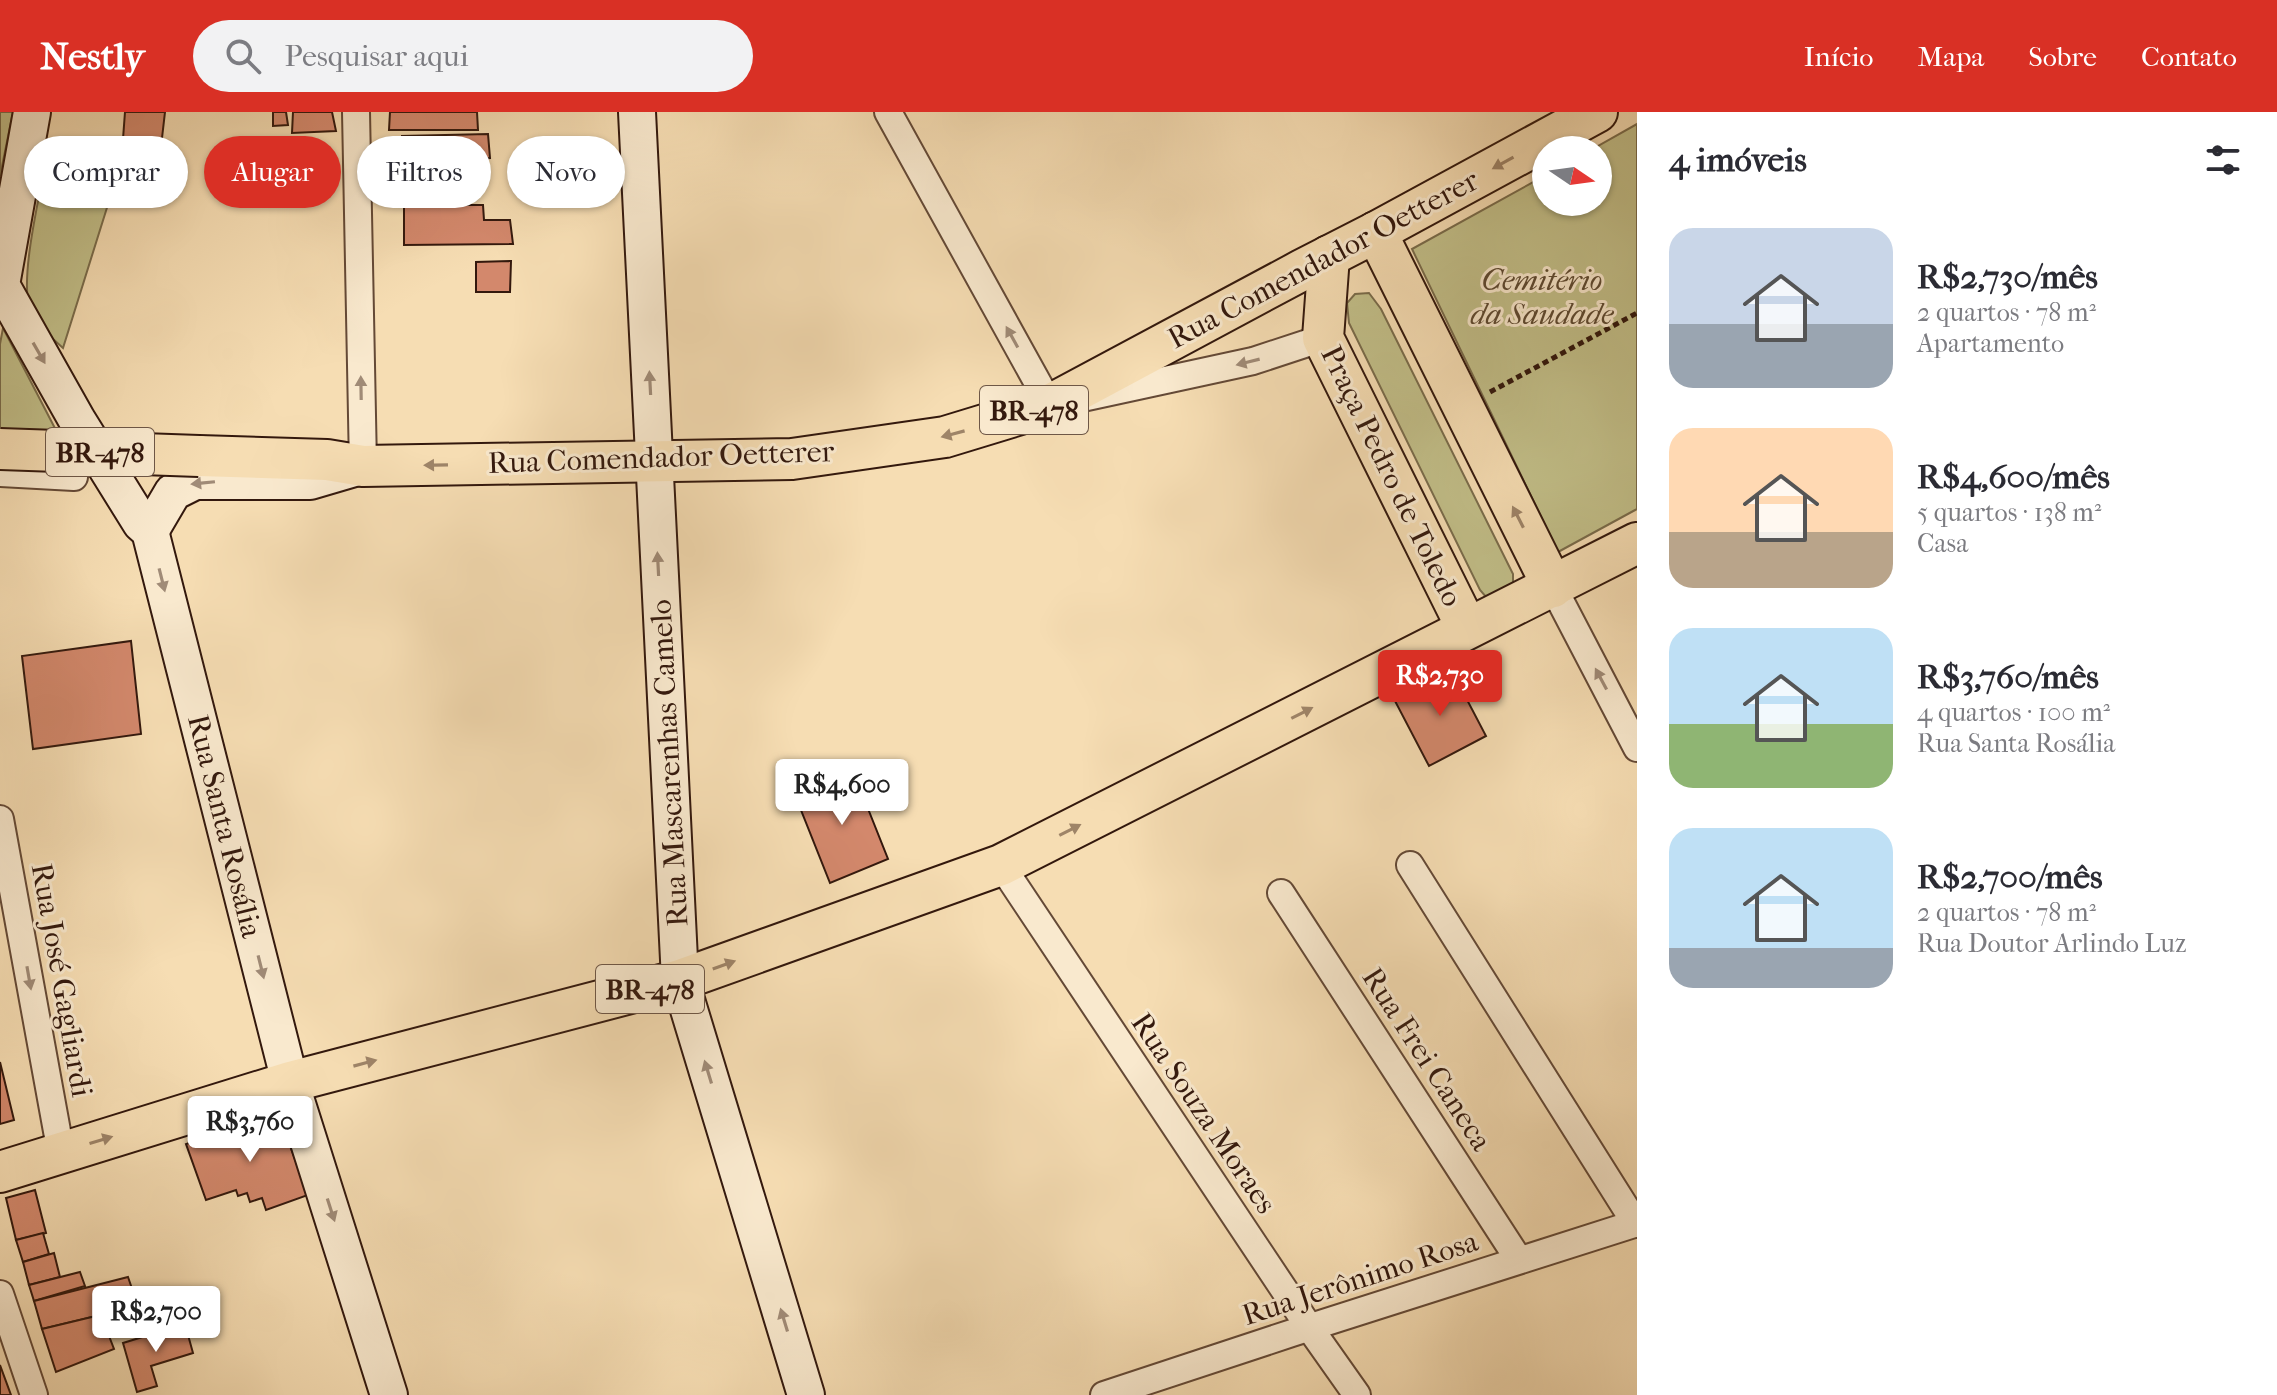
<!DOCTYPE html>
<html lang="pt">
<meta charset="utf-8">
<style>
:root{--surface:#fff;--page:#f2f2f3;--text:#2b2b33;--muted:#7c7c81;--accent:#d93025}
body{margin:0;font-family:"IM FELL French Canon",serif;background:var(--page);color:var(--text);height:100vh;display:flex;flex-direction:column;font-size:30px;white-space:nowrap}
*{box-sizing:border-box;margin:0}
p{font-size:26px;color:var(--muted)}
.icon{flex:none;width:44px;height:44px;fill:none;stroke:currentColor;stroke-width:2;stroke-linecap:round;stroke-linejoin:round}
.map{position:relative;flex:1;overflow:hidden}
.side{display:flex;flex-direction:column;background:var(--surface);width:640px}
.side>*{flex:none}
.guide{position:absolute;left:24px;top:24px;width:760px;height:72px;display:flex;gap:16px}
.needle{width:52px;rotate:103deg}
.tools{position:absolute;left:1532px;top:24px;display:grid;gap:16px}
.tools a{display:grid;place-items:center;width:80px;height:80px;border-radius:50%;background:var(--surface);box-shadow:0 2px 6px #0004;font-size:40px}
.price{position:absolute;translate:-50% -68px;padding:0 18px;border-radius:8px;background:#fff;color:#222;font-size:26px;line-height:52px;filter:drop-shadow(0 2px 4px #0008)}
.price::after{content:'';position:absolute;left:50%;top:48px;width:24px;height:18px;margin-left:-12px;background:inherit;clip-path:polygon(0 0,100% 0,50% 100%)}
.price.active{background:var(--accent);color:#fff}
ul{padding:0;list-style:none}
li{display:flex;align-items:center;gap:24px;height:200px;padding:0 32px}
li span{display:grid;place-items:center;flex:none;width:224px;height:160px;border-radius:24px;color:#555}
li>.icon{margin-inline-start:auto}
span .icon{width:96px;height:96px;fill:#fffc;stroke-width:1}
li b{font-size:34px}
h2{display:flex;justify-content:space-between;align-items:center;height:96px;padding:0 32px;font-size:34px}
.chip{padding:0 28px;border-radius:36px;background:var(--surface);box-shadow:0 2px 6px #0004;font-size:28px;line-height:72px}
.chip.active{background:var(--accent);color:#fff}
header{display:flex;align-items:center;gap:48px;box-sizing:border-box;height:112px;padding:0 40px;background:var(--accent);color:#fff}
header strong{font-size:38px}
nav{display:flex;gap:44px;margin-inline-start:auto;font-size:28px}
.search{width:560px;height:72px;background:var(--page);display:flex;align-items:center;gap:20px;box-sizing:border-box;padding:0 28px;border-radius:44px;color:var(--muted);font-size:30px}
main{display:flex;flex:1;min-height:0}
.map>svg:first-child{display:block}
.green{fill:#c2bf89;stroke:#7a6c4b;stroke-width:2}
.building{fill:#d3886c;stroke:#33180d;stroke-width:2}
.lines{fill:none;stroke-linecap:round;stroke-linejoin:round}
.minor-casing{stroke:#644936;stroke-width:30}
.secondary-casing{stroke:#33180d;stroke-width:40}
.primary-casing{stroke:#33180d;stroke-width:44}
.path{stroke:#33180d;stroke-width:5;stroke-dasharray:6 4;stroke-linecap:butt}
.minor{stroke:#f9e9ce;stroke-width:26}
.secondary{stroke:#f9e9ce;stroke-width:36}
.primary{stroke:#f6ddb3;stroke-width:40}
.primary-bridge-casing{stroke:#33180d;stroke-width:44;stroke-linecap:butt}
.primary-bridge{stroke:#f6ddb3;stroke-width:40}
.oneway{fill:#9e8468}
.oneway2{fill:#a08b77}
.labels{text-anchor:middle;stroke-width:6;stroke-linejoin:round;paint-order:stroke}
.shield{fill:#f9e9ce;stroke:#6e5747;stroke-width:2}
.shield-label{font-size:28px;font-weight:bold;fill:#33180d}
.street-label{font-size:30px;fill:#33180d;stroke:#f9e9ce}
.park-label{font-size:30px;font-style:italic;fill:#5e4a32;stroke:#f9e9ce}
</style>
<header>
<strong>Nestly</strong>
<div class="search"><svg class="icon" aria-label="search" viewBox="0 0 24 24"><circle cx="10" cy="10" r="6"/><path d="M15 15l6 6"/></svg>Pesquisar aqui</div>
<nav><a>Início</a><a>Mapa</a><a>Sobre</a><a>Contato</a></nav>
</header>
<main>
<div class="map">
<svg width="1637" height="1283" viewBox="0 0 1637 1283">
<rect width="100%" height="100%" fill="#f6ddb3"/>
<filter id="stains"><feTurbulence type="fractalNoise" baseFrequency=".0025" numOctaves="4"/><feColorMatrix values="0 0 0 0 .2 0 0 0 0 .09 0 0 0 0 .02 0 0 0 .5 -.17"/></filter>
<radialGradient id="worn" r=".72"><stop offset=".6" stop-color="#630" stop-opacity="0"/><stop offset="1" stop-color="#630" stop-opacity=".3"/></radialGradient>
<g class="green">
<polygon points="0,0 13,0 0,64"/>
<polygon points="1637,12 1637,397 1558,440 1412,137 1546,63 1546,90 1598,90 1598,38 1591,38"/>
<path d="M49 34 126 35 63 236C50 225 39 214 31 199 17 171 43 69 49 34Z"/>
<polygon points="1369,181 1381,197 1513,462 1513,479 1487,486 1480,478 1349,211 1347,191 1355,182"/>
<polygon points="3,216 74,353 0,349 0,232"/>
</g>
<g class="building">
<polygon points="125,0 165,0 162,26 123,27"/>
<polygon points="273,0 286,0 288,13 273,14"/>
<polygon points="293,0 332,0 336,19 292,21"/>
<polygon points="390,0 477,0 478,18 389,18"/>
<polygon points="488,22 490,46 403,52 402,24"/>
<polygon points="404,93 483,93 484,108 510,108 513,132 404,133"/>
<polygon points="511,149 510,180 476,180 476,150"/>
<polygon points="131,529 141,622 33,637 22,544"/>
<polygon points="1452,559 1486,624 1429,654 1395,589"/>
<polygon points="853,659 888,747 830,771 795,683"/>
<polygon points="0,950 14,1008 0,1012"/>
<polygon points="277,998 308,1083 266,1098 262,1086 250,1090 247,1081 238,1084 236,1078 206,1088 186,1032 232,1016 235,1025 261,1015 257,1005"/>
<polygon points="35,1078 46,1121 16,1128 6,1086"/>
<polygon points="43,1121 49,1142 23,1150 16,1128"/>
<polygon points="54,1141 60,1165 29,1173 23,1150"/>
<polygon points="80,1160 85,1174 34,1189 29,1173"/>
<polygon points="128,1165 138,1194 42,1217 34,1189"/>
<polygon points="96,1204 98,1213 121,1204 126,1219 109,1224 114,1237 56,1260 42,1217"/>
<polygon points="185,1212 193,1241 151,1254 157,1274 137,1280 123,1231"/>
<polygon points="0,1253 11,1283 0,1283"/>
</g>
<g class="lines">
<defs>
<g id="minor">
<polyline points="356,0 363,354"/>
<polyline points="888,0 1050,293 1253,249 1323,226"/>
<polyline points="0,361 74,365"/>
<polyline points="1553,475 1637,636"/>
<polyline points="0,707 61,1041"/>
<polyline points="1001,753 1309,1215 1357,1283"/>
<polyline points="1410,753 1636,1112"/>
<polyline points="1281,781 1519,1148"/>
<polyline points="0,1182 34,1283"/>
<polyline points="1104,1283 1292,1221 1637,1111"/>
</g>
<g id="secondary">
<polyline points="32,0 1,173 77,308 141,411 150,419 290,970 389,1283"/>
<polyline points="637,0 680,868 806,1283"/>
<polyline points="150,419 173,380 195,369 310,369 361,354"/>
</g>
<g id="primary">
<polyline points="1376,120 1553,475"/>
<polyline points="1329,144 1323,226 1467,516"/>
<polyline points="199,344 327,348 363,354 792,347 945,325 1050,293 1302,158 1376,120 1597,0"/>
<polyline points="0,1060 290,970 680,868 1001,753 1637,431"/>
</g>
</defs>
<use href="#minor" class="minor-casing"/>
<use href="#secondary" class="secondary-casing"/>
<use href="#primary" class="primary-casing"/>
<polyline class="path" points="1490,280 1637,201"/>
<use href="#minor" class="minor"/>
<use href="#secondary" class="secondary"/>
<use href="#primary" class="primary"/>
<defs>
<polyline id="primary-bridge" points="0,337 199,344"/>
</defs>
<use href="#primary-bridge" class="primary-bridge-casing"/>
<use href="#primary-bridge" class="primary-bridge"/>
</g>
<defs><path id="oneway-solid" d="M-6-.8H1V-3.2L6.5 0L1 3.2V.8H-6Z" transform="scale(2)"/></defs>
<g class="oneway">
<use href="#oneway-solid" transform="translate(1503 51) rotate(151)"/>
<use href="#oneway-solid" transform="translate(953 322) rotate(165)"/>
<use href="#oneway-solid" transform="translate(436 353) rotate(179)"/>
<use href="#oneway-solid" transform="translate(1518 405) rotate(-117)"/>
<use href="#oneway-solid" transform="translate(1302 601) rotate(-27)"/>
<use href="#oneway-solid" transform="translate(1070 718) rotate(-27)"/>
<use href="#oneway-solid" transform="translate(724 853) rotate(-20)"/>
<use href="#oneway-solid" transform="translate(365 951) rotate(-15)"/>
<use href="#oneway-solid" transform="translate(101 1028) rotate(-17)"/>
</g>
<g class="oneway2">
<use href="#oneway-solid" transform="translate(1012 225) rotate(-119)"/>
<use href="#oneway-solid" transform="translate(39 241) rotate(60)"/>
<use href="#oneway-solid" transform="translate(1248 250) rotate(166)"/>
<use href="#oneway-solid" transform="translate(650 271) rotate(-93)"/>
<use href="#oneway-solid" transform="translate(361 276) rotate(-91)"/>
<use href="#oneway-solid" transform="translate(203 371) rotate(174)"/>
<use href="#oneway-solid" transform="translate(658 452) rotate(-93)"/>
<use href="#oneway-solid" transform="translate(162 468) rotate(76)"/>
<use href="#oneway-solid" transform="translate(1601 567) rotate(-118)"/>
<use href="#oneway-solid" transform="translate(261 855) rotate(76)"/>
<use href="#oneway-solid" transform="translate(29 866) rotate(80)"/>
<use href="#oneway-solid" transform="translate(708 960) rotate(-107)"/>
<use href="#oneway-solid" transform="translate(331 1098) rotate(72)"/>
<use href="#oneway-solid" transform="translate(784 1208) rotate(-107)"/>
</g>
<g class="labels">
<g class="shield">
<rect x="980" y="274" width="108" height="48" rx="6"/>
<rect x="46" y="316" width="108" height="48" rx="6"/>
<rect x="596" y="853" width="108" height="48" rx="6"/>
</g>
<g class="shield-label">
<text x="1034" y="308">BR-478</text>
<text x="100" y="350">BR-478</text>
<text x="650" y="887">BR-478</text>
</g>
<g class="street-label">
<text transform="translate(1323 147) rotate(-28)" y="10">Rua Comendador Oetterer</text>
<text transform="translate(661 345) rotate(-2)" y="10">Rua Comendador Oetterer</text>
<text transform="translate(1392 364) rotate(64)" y="10">Praça Pedro de Toledo</text>
<text transform="translate(669 651) rotate(-93)" y="10">Rua Mascarenhas Camelo</text>
<text transform="translate(225 714) rotate(76)" y="10">Rua Santa Rosália</text>
<text transform="translate(62 868) rotate(80)" y="10">Rua José Gagliardi</text>
<text transform="translate(1427 947) rotate(57)" y="10">Rua Frei Caneca</text>
<text transform="translate(1204 1001) rotate(56)" y="10">Rua Souza Moraes</text>
<text transform="translate(1360 1166) rotate(-18)" y="10">Rua Jerônimo Rosa</text>
</g>
<g class="park-label">
<text x="1542" y="178">Cemitério<tspan x="1542" dy="34">da Saudade</tspan></text>
</g>
</g>
<rect width="100%" height="100%" filter="url(#stains)"/>
<rect width="100%" height="100%" fill="url(#worn)"/>
</svg>
<div class="tools">
<a><svg class="needle" viewBox="-14 -14 28 28"><path d="M0-13l5 13h-10z" fill="#e53935"/><path d="M0 13l5-13h-10z" fill="#7c7c81"/></svg></a>
</div>
<b class="price active" style="left:1440px;top:606px">R$2,730</b>
<b class="price" style="left:842px;top:715px">R$4,600</b>
<b class="price" style="left:250px;top:1052px">R$3,760</b>
<b class="price" style="left:156px;top:1242px">R$2,700</b>
<div class="guide">
<a class="chip">Comprar</a>
<a class="chip active">Alugar</a>
<a class="chip">Filtros</a>
<a class="chip">Novo</a>
</div>
</div>
<section class="side">
<h2>4 imóveis<svg class="icon" aria-label="filters" viewBox="0 0 24 24"><path d="M4 7h16M4 17h16"/><circle cx="9" cy="7" r="2"/><circle cx="15" cy="17" r="2"/></svg></h2>
<ul>
<li><span style="background:linear-gradient(#c9d6e8 60%,#9aa5b1 0)"><svg class="icon" aria-label="home" viewBox="0 0 24 24"><path d="M3 11l9-7 9 7M6 9v11h12V9"/></svg></span><div><b>R$2,730/mês</b><p>2 quartos · 78 m²</p><p>Apartamento</p></div></li>
<li><span style="background:linear-gradient(#ffd9b3 65%,#b9a48a 0)"><svg class="icon" aria-label="home" viewBox="0 0 24 24"><path d="M3 11l9-7 9 7M6 9v11h12V9"/></svg></span><div><b>R$4,600/mês</b><p>5 quartos · 138 m²</p><p>Casa</p></div></li>
<li><span style="background:linear-gradient(#bfe0f5 60%,#8fb573 0)"><svg class="icon" aria-label="home" viewBox="0 0 24 24"><path d="M3 11l9-7 9 7M6 9v11h12V9"/></svg></span><div><b>R$3,760/mês</b><p>4 quartos · 100 m²</p><p>Rua Santa Rosália</p></div></li>
<li><span style="background:linear-gradient(#bfe0f5 75%,#9aa5b1 0)"><svg class="icon" aria-label="home" viewBox="0 0 24 24"><path d="M3 11l9-7 9 7M6 9v11h12V9"/></svg></span><div><b>R$2,700/mês</b><p>2 quartos · 78 m²</p><p>Rua Doutor Arlindo Luz</p></div></li>
</ul>
</section>
</main>
